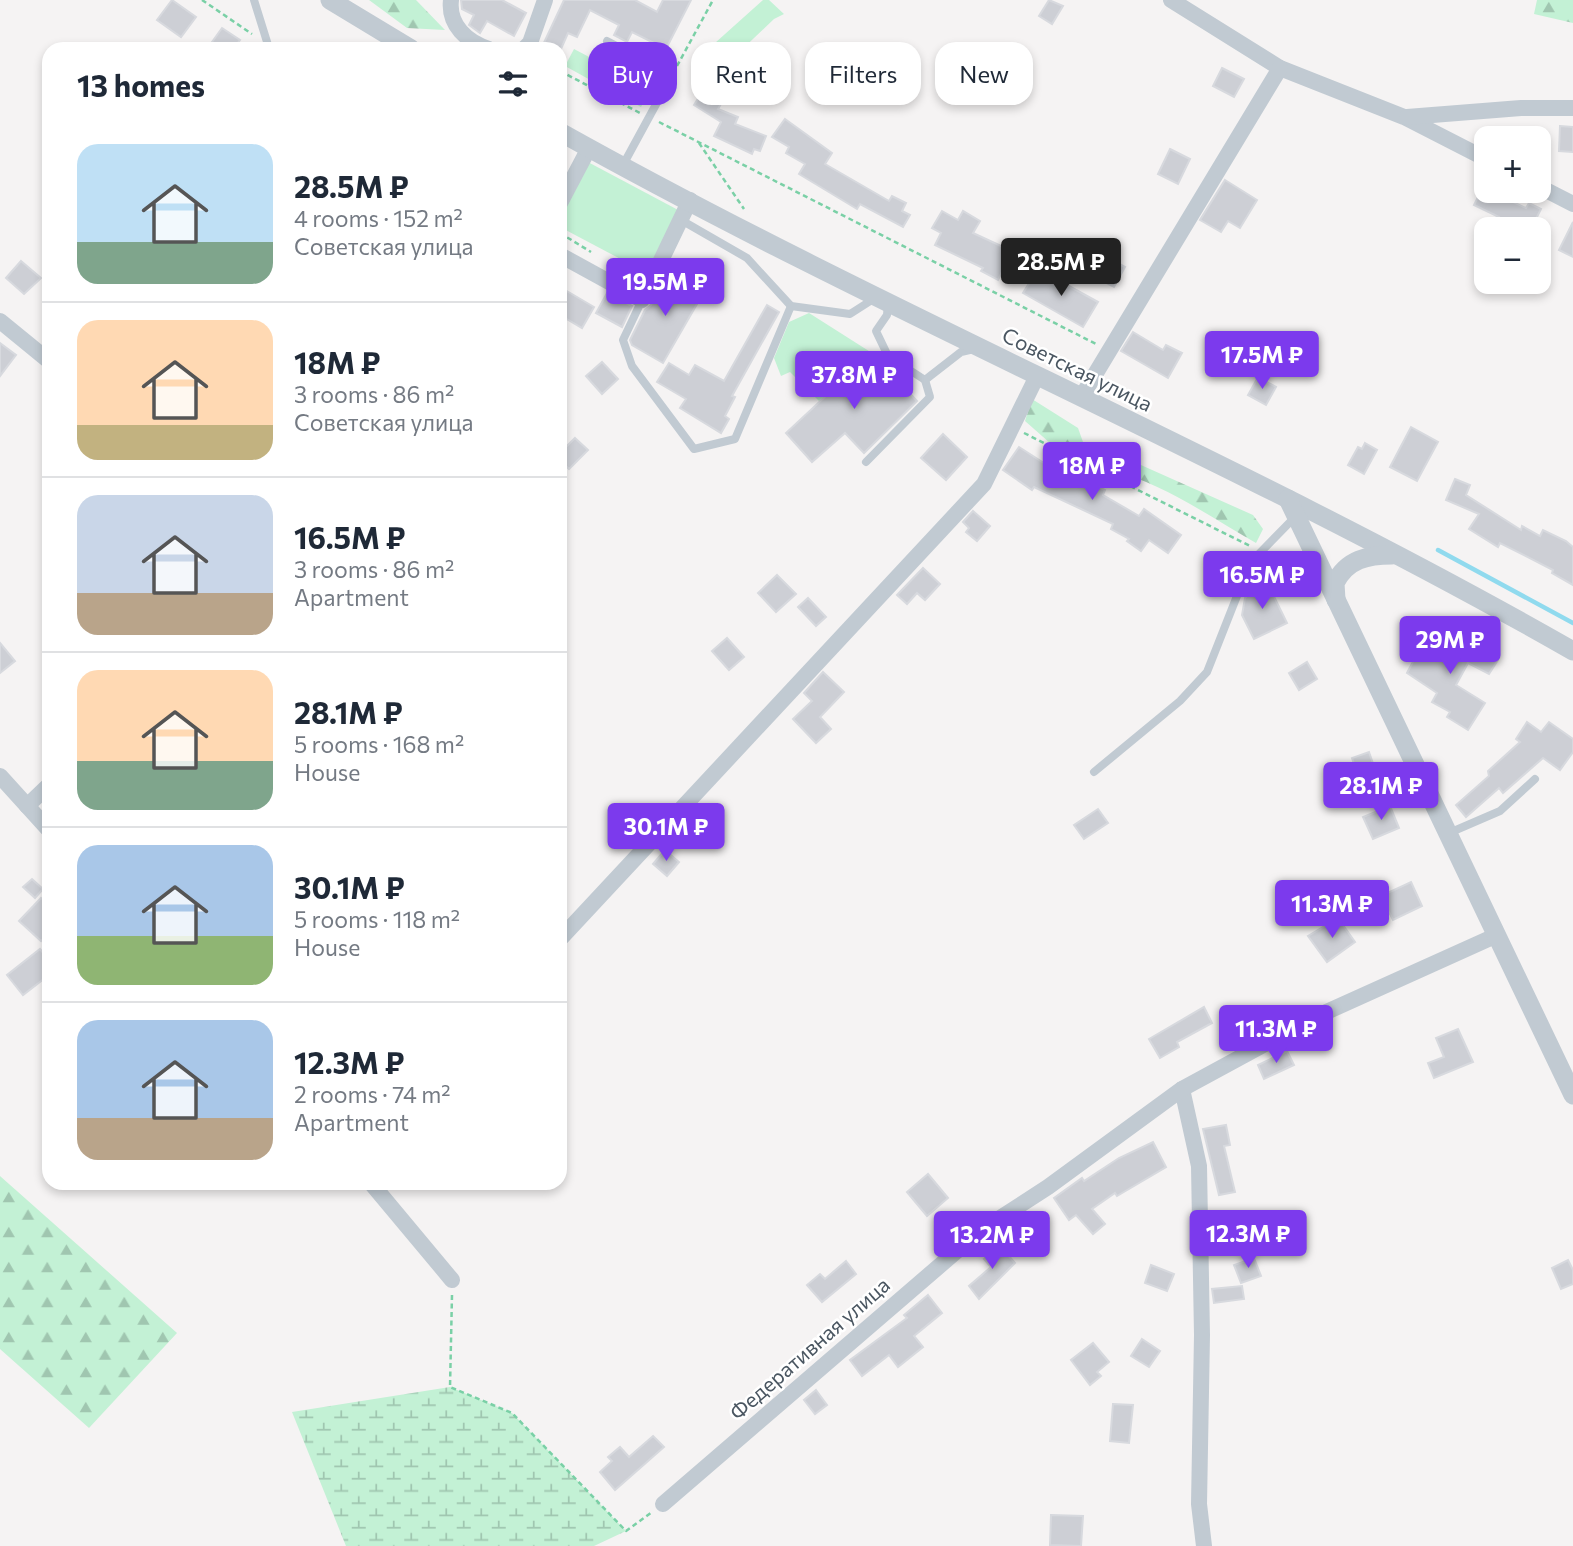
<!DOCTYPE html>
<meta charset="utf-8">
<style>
:root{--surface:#fff;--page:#f2f2f3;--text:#1f2937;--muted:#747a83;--line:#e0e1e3;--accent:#7c3aed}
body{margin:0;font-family:Commissioner,sans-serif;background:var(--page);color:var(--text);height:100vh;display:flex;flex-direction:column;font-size:26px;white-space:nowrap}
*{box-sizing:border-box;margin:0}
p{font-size:23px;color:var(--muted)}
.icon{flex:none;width:38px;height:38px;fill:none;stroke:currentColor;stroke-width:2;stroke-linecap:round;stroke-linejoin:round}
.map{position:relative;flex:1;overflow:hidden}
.drawer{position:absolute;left:42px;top:42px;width:525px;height:1148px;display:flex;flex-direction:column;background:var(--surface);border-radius:21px;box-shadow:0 4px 10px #0003}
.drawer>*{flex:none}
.top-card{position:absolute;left:588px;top:42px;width:665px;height:63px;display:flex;gap:14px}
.controls{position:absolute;left:1474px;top:126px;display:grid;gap:14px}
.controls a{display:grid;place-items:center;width:77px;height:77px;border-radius:14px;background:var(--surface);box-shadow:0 4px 10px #0003;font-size:35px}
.price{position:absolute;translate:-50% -60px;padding:0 16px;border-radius:7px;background:var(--accent);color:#fff;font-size:23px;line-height:46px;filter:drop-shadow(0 2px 4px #0008)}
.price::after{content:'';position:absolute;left:50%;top:42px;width:21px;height:16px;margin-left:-10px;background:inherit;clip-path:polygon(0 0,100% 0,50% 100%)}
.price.current{background:#222;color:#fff}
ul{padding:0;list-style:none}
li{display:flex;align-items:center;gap:21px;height:175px;padding:0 35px}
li+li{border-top:2px solid var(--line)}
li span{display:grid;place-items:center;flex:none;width:196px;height:140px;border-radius:21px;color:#555}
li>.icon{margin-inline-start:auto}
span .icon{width:84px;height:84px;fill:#fffc;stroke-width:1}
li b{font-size:30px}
h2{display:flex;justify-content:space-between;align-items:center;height:84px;padding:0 35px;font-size:30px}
.tag{padding:0 24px;border-radius:21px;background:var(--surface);box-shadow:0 4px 10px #0003;font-size:24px;line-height:63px}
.tag.current{background:var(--accent);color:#fff}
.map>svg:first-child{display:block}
.green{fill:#c3f1d5}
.forest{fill:url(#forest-firs)}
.wetland{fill:url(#wetland-marsh)}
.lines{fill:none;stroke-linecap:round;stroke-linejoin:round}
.stream{stroke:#90daee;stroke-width:4.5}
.building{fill:#cdcfd5;stroke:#d7d9de;stroke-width:2}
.path{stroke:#7ad0a6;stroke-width:2.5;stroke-dasharray:5 3.5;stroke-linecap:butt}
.service{stroke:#c1cad2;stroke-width:8}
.minor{stroke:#c1cad2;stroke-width:16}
.tertiary{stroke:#c1cad2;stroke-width:19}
.labels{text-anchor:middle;stroke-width:5;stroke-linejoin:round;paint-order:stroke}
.street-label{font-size:21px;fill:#4a5661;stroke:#fff}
</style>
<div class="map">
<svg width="1573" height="1546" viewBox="0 0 1573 1546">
<defs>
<pattern id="forest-firs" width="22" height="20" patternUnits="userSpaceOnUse" patternTransform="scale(1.75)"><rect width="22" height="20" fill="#c3f1d5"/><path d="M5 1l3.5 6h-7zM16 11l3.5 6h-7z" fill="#a0c6b0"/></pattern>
<pattern id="wetland-marsh" width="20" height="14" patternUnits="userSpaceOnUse" patternTransform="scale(1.75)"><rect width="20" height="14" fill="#c3f1d5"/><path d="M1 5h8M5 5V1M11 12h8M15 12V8" fill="none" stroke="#a0c6b0"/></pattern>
</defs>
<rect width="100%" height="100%" fill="#f5f3f3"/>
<g class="green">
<polygon points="763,0 769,0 784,14 774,19 712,78 696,60"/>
<polygon points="574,49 612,69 603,87 565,66"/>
<polygon points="618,74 650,91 641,107 610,90"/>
<polygon points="586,161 680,211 647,273 560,227 560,209"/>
<polygon points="809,313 872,353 819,401 790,372 781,376 774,358 789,322"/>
</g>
<g class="forest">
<polygon points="369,0 416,0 445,30 407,28"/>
<polygon points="1537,0 1573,0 1573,23 1534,14"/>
<polygon points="1032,399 1078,428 1083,442 1067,458 1025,421"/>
<path d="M1114 453 1253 515 1263 529 1256 543C1210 517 1163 483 1111 470Z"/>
<polygon points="0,1176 177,1333 89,1428 0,1349"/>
</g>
<polygon class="wetland" points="450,1387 512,1413 626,1531 594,1546 346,1546 292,1412"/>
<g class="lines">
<polyline class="stream" points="1438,550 1573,623"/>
</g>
<g class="building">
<polygon points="172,0 196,17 181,37 157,20"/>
<polygon points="461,0 502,0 526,13 514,36 487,21 480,33 469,25 474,15 462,9"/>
<polygon points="564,0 635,0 657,12 663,0 691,0 666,49 632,32 627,42 614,35 619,25 590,10 577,37 568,33 561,49 541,49"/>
<polygon points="1049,0 1063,6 1052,24 1039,16"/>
<polygon points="222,28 240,40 233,49 207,49"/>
<polygon points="741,51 759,70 744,83 727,64"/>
<polygon points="1222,68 1244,79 1234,97 1213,86"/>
<polygon points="710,80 728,92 718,109 738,117 735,124 766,136 760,151 754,149 752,154 714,136 721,122 694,105"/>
<polygon points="785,119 832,153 825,164 889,201 892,196 906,203 902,211 910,215 903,227 860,204 857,209 799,174 805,164 786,153 789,147 772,137"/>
<polygon points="1560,126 1573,127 1573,152 1559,151"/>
<polygon points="1170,149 1190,159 1178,184 1158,174"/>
<polygon points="1225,180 1257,200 1240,228 1228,221 1221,232 1200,220"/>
<polygon points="1481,191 1500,191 1498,195 1526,208 1529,203 1541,209 1531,229 1508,229 1496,223 1499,217 1474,205"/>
<polygon points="942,211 958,220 963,211 980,221 973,233 1012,251 998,280 981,271 983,268 935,245 941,233 932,228"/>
<polygon points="1573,222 1573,257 1559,250"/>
<polygon points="1110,259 1125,267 1114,287 1099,279"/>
<polygon points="21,261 41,278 24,294 6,278"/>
<polygon points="671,269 683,276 678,284 701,297 663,363 632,345 630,340 645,310 651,305"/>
<polygon points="1038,269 1098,302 1083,327 1023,293"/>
<polygon points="560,287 594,307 582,328 560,315"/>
<polygon points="607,293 632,306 622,327 596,313"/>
<polygon points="767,305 779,312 732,396 735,397 725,416 729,419 721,433 680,408 686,399 657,382 669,363 689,375 695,365 724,381"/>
<polygon points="1133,332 1163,350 1166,345 1182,353 1168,378 1121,351"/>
<polygon points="0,343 16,355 0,376"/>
<polygon points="872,353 917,401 864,453 845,433 812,462 786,433"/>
<polygon points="602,362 618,379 602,394 586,376"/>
<polygon points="1258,377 1276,387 1266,405 1248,395"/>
<polygon points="1411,427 1438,442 1417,481 1390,467"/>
<polygon points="943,434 967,457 946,480 921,458"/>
<polygon points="575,438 588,450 569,469 560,460 560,453"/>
<polygon points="1365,443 1377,450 1364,474 1348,465 1358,447 1362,449"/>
<polygon points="1019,447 1075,483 1078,478 1105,490 1103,495 1139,516 1144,509 1181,535 1168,553 1149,540 1141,551 1127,541 1129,539 1111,529 1113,524 1034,487 1032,490 1003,470"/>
<polygon points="1455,479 1470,485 1466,495 1521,530 1522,526 1540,536 1543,530 1566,541 1573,547 1573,585 1552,573 1553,570 1500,543 1498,547 1469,529 1479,514 1446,500"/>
<polygon points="973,511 990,526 977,541 966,532 969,528 963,522"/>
<polygon points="923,568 940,584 925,600 917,593 907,604 897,595"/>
<polygon points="777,575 796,594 776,612 758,593"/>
<polygon points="1264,576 1287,623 1254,639 1242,615 1245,598"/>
<polygon points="808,598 826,617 816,626 798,607"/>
<polygon points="1430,630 1455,646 1459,640 1498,660 1489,674 1468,663 1456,685 1485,703 1468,730 1447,717 1450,712 1432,702 1437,693 1407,673"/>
<polygon points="727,638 744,657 729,670 712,651"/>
<polygon points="0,643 15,661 0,673"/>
<polygon points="1307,662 1317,679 1299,690 1289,673"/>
<polygon points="823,672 844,692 820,717 831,729 816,743 793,719 812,701 804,693"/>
<polygon points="1527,722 1541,732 1549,722 1573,739 1573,752 1560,770 1543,758 1503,793 1499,788 1466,817 1456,805 1489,776 1488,771 1520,742 1516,739"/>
<polygon points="1369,752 1379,781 1362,787 1352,758"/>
<polygon points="1390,806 1399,828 1373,839 1363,817"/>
<polygon points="1098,809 1108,823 1084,839 1074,825"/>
<polygon points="665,850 679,862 667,876 653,864"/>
<polygon points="32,879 43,889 35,898 23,887"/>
<polygon points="1411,882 1422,906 1393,920 1381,896"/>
<polygon points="41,898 49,905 49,933 41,941 19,921"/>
<polygon points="1338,918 1355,942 1327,962 1308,936"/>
<polygon points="40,949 49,960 43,969 49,975 23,995 7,975"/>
<polygon points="1204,1007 1212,1023 1177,1042 1179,1047 1160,1058 1149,1039"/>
<polygon points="1458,1029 1473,1062 1434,1078 1428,1063 1444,1057 1436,1038"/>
<polygon points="1287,1051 1294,1065 1264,1079 1258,1065"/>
<polygon points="1226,1125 1230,1145 1224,1146 1235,1192 1219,1195 1203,1129"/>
<polygon points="1153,1142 1166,1167 1117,1196 1115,1193 1092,1209 1105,1224 1093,1234 1076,1215 1069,1220 1054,1198 1082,1178 1084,1181 1119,1158"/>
<polygon points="928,1174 948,1198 927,1216 907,1192"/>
<polygon points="999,1245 1015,1263 979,1299 969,1286 991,1267 984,1259"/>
<polygon points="1254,1258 1261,1276 1241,1283 1234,1265"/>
<polygon points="1568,1260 1573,1270 1573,1284 1561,1289 1552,1268"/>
<polygon points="846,1261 856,1274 822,1302 807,1285 820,1274 825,1279"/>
<polygon points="1151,1265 1174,1274 1167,1291 1145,1283"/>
<polygon points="1242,1286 1244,1299 1214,1303 1212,1289"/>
<polygon points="928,1295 942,1313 914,1336 923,1347 898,1367 889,1355 862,1376 850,1360 907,1318 904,1315"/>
<polygon points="1142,1339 1160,1351 1149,1367 1131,1356"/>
<polygon points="1093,1343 1109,1362 1097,1372 1101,1376 1090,1385 1071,1360"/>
<polygon points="816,1390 827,1405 815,1414 804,1400"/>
<polygon points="1113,1404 1133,1405 1129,1443 1110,1441"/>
<polygon points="653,1436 664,1447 615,1490 600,1472 612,1461 608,1457 620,1447 629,1457"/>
<polygon points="1051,1515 1083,1516 1081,1546 1050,1545"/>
</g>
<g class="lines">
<g class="path">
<polyline points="202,0 252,34"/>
<polyline points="677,66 713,0"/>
<polyline points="560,71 640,113"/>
<polyline points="659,122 1096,344"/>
<polyline points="699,143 744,209"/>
<polyline points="560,233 591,252"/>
<polyline points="1024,433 1250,546"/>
<polyline points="452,1295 450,1387 512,1413 626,1531 652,1512"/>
</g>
<g class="service">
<polyline points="254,0 268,45 278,49"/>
<polyline points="607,41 672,75 623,165"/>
<polyline points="681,220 747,258 791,306 850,314 875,298"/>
<polyline points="642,300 623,340 632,366 694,449 735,439 791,306"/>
<polyline points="888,302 887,315 876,331 888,356 925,380 961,352 974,349"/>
<polyline points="866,462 930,397 925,380"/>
<polyline points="1094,772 1180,701 1207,672 1250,563 1294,518"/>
<polyline points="1449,833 1500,811 1535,779"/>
</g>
<g class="minor">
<path d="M451 0C448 25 467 42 489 49"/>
<polyline points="1171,0 1280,68 1404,117 1486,159"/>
<polyline points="524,49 530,43 545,0"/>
<polyline points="1407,117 1521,108 1573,108"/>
<polyline points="1538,186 1573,204"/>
<polyline points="560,203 589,148"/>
<polyline points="560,255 642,300 690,200"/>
<polyline points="0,321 49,361"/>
<polyline points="1082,396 1280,68"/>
<polyline points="0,776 49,830"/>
<polyline points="27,806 49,785"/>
<polyline points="560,939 984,484 1037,376"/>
<polyline points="1182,1089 1199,1166 1202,1335 1199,1504 1204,1546"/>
<polyline points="371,1183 452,1280"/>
<polyline points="663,1504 980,1231 1048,1187 1182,1089 1313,1018 1495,936"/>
</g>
<g class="tertiary">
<polyline points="330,0 411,49"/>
<path d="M560 132C891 317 1243 462 1573 651"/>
<polyline points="1288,499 1573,1095"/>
<path d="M1336 600 1335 583C1347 559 1368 555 1392 555"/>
</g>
</g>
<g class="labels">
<g class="street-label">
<text transform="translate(1077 370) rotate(26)" y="7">Советская улица</text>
<text transform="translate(810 1349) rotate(-41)" y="7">Федеративная улица</text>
</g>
</g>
</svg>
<div class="controls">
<a>+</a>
<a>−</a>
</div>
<b class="price current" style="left:1061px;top:298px">28.5M ₽</b>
<b class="price" style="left:665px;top:318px">19.5M ₽</b>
<b class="price" style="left:1262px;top:391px">17.5M ₽</b>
<b class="price" style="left:854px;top:411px">37.8M ₽</b>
<b class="price" style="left:1092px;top:502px">18M ₽</b>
<b class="price" style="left:1262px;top:611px">16.5M ₽</b>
<b class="price" style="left:1450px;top:676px">29M ₽</b>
<b class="price" style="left:1381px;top:822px">28.1M ₽</b>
<b class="price" style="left:666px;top:863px">30.1M ₽</b>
<b class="price" style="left:1332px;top:940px">11.3M ₽</b>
<b class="price" style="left:1276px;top:1065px">11.3M ₽</b>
<b class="price" style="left:1248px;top:1270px">12.3M ₽</b>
<b class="price" style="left:992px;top:1271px">13.2M ₽</b>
<div class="top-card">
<a class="tag current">Buy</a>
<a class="tag">Rent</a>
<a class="tag">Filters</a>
<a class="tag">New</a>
</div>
<section class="drawer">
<h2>13 homes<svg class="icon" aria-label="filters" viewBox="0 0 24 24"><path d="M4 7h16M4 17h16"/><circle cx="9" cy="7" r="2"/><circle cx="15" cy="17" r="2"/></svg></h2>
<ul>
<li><span style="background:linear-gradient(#bfe0f5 70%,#7fa58c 0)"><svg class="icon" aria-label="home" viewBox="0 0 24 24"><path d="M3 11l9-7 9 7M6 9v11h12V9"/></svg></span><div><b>28.5M ₽</b><p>4 rooms · 152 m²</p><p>Советская улица</p></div></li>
<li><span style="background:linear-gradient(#ffd9b3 75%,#c2b280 0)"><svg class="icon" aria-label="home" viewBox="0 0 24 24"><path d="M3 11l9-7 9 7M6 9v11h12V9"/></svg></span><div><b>18M ₽</b><p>3 rooms · 86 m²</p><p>Советская улица</p></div></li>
<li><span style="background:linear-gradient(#c9d6e8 70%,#b9a48a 0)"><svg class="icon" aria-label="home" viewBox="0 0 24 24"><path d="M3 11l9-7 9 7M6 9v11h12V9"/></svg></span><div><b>16.5M ₽</b><p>3 rooms · 86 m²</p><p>Apartment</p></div></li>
<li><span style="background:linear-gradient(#ffd9b3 65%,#7fa58c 0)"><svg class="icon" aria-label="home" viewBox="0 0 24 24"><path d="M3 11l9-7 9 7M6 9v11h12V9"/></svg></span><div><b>28.1M ₽</b><p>5 rooms · 168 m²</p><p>House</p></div></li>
<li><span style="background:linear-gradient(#a9c7e8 65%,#8fb573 0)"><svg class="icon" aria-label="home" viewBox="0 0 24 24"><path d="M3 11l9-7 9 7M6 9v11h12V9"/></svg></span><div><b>30.1M ₽</b><p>5 rooms · 118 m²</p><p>House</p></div></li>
<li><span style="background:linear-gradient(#a9c7e8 70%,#b9a48a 0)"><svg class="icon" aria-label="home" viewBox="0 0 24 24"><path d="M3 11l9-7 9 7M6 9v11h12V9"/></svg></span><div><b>12.3M ₽</b><p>2 rooms · 74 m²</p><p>Apartment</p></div></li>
</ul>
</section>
</div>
